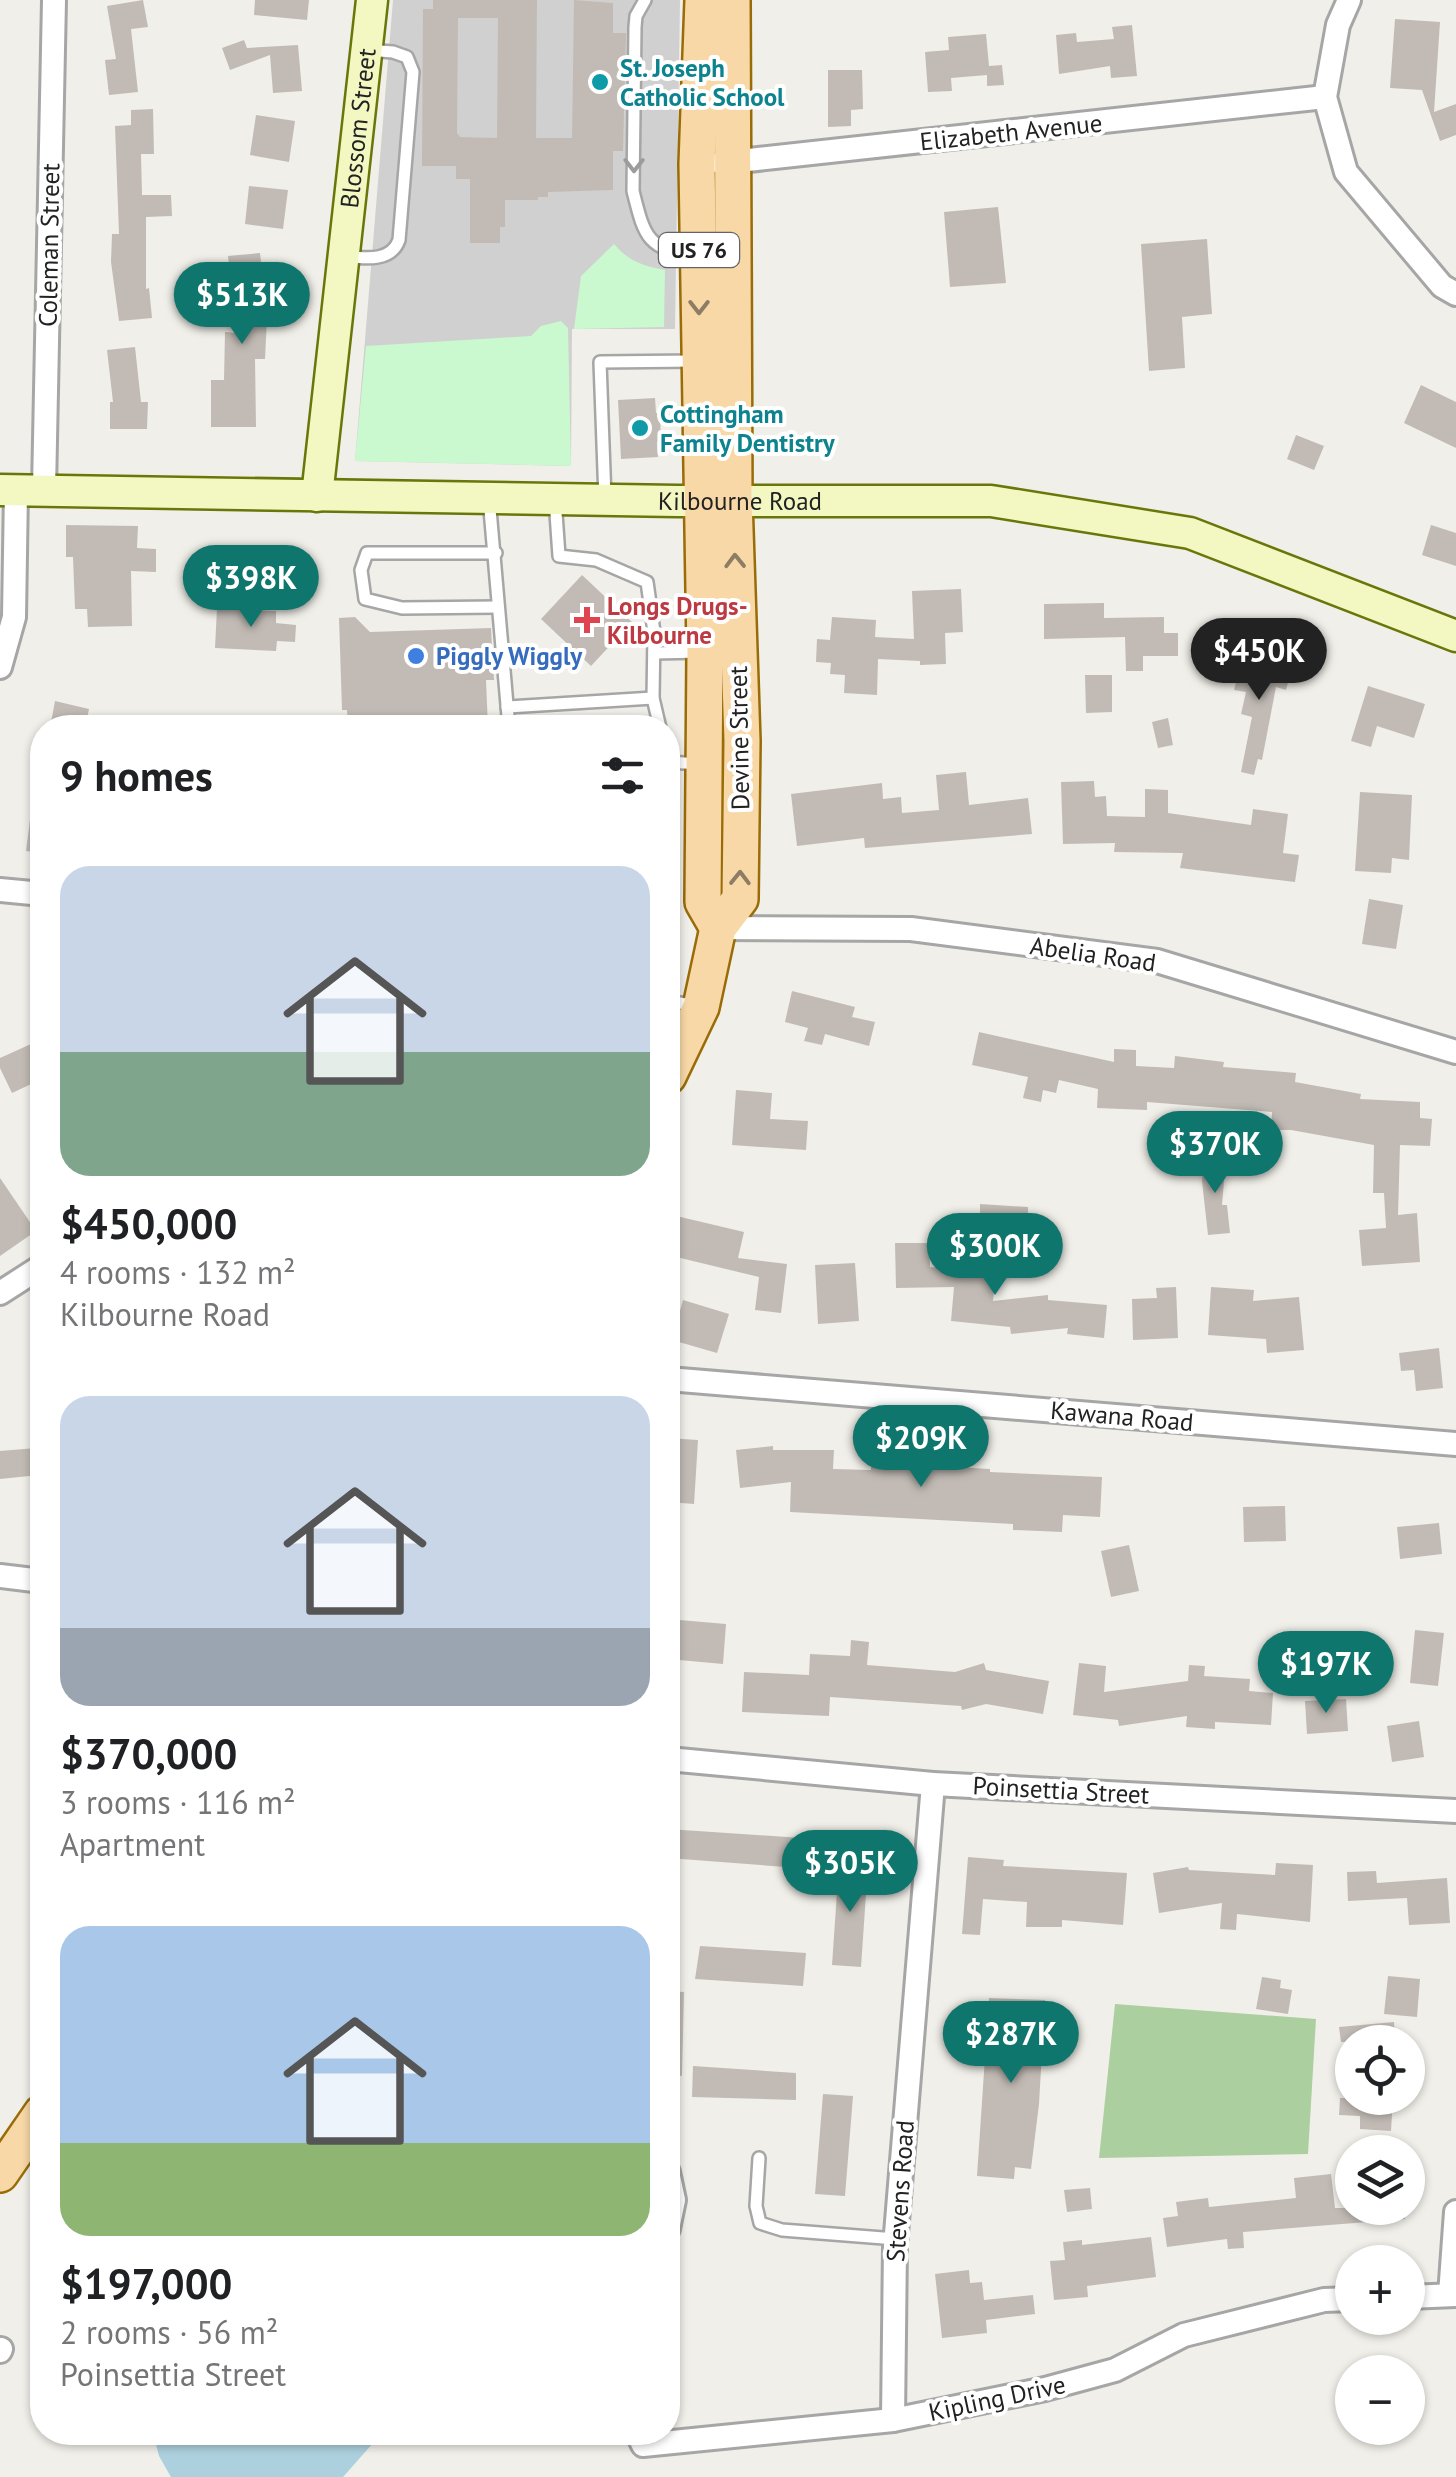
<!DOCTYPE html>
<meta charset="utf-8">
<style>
:root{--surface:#fff;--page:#f6f6f6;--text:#202124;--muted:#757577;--accent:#0f766e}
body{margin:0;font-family:"PT Sans",sans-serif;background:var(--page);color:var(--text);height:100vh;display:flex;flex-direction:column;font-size:38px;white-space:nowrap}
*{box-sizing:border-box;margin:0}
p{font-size:32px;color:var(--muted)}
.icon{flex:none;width:55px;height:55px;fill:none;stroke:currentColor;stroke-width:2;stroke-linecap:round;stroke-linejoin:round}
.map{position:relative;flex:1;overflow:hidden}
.panel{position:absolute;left:30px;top:715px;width:650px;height:1730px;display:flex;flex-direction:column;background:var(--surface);border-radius:40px;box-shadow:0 2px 8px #0004}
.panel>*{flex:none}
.tools{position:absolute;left:1335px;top:2025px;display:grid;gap:20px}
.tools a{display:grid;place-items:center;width:90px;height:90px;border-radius:50%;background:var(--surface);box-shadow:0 2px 8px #0004;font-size:50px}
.price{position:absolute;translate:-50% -85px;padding:0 22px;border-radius:35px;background:var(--accent);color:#fff;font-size:32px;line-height:65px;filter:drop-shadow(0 2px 5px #0008)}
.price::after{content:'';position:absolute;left:50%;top:60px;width:30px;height:22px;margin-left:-15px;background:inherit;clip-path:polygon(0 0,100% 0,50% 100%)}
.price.selected{background:#222;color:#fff}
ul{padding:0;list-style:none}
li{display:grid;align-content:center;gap:20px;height:530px;padding:0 30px}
li span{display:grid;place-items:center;height:310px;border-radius:30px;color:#555}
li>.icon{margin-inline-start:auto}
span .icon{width:180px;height:180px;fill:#fffc;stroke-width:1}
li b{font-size:42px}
h2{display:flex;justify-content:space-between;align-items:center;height:120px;padding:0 30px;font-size:42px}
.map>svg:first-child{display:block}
.religious{fill:#d0d0d0}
.forest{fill:#accfa0}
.park{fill:#caf8cf}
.water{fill:#acd0dd}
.building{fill:#c2bbb5;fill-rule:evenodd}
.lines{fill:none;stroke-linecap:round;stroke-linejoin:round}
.lane-casing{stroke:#a6a6a6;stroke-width:16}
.street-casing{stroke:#a6a6a6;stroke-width:28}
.secondary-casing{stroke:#69770a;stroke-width:35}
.primary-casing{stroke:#996c07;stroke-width:40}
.lane{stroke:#fff;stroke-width:11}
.street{stroke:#fff;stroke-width:22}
.secondary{stroke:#f3f7c1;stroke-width:30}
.primary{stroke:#f8d8a7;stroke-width:35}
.oneway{stroke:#9c9c9c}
.oneway2{stroke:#8d7d64}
.culture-dot{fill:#0f9aa8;stroke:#fff;stroke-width:4}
.health-dot{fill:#e0444e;stroke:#fff;stroke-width:4}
.shop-dot{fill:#3f7fe0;stroke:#fff;stroke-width:4}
.labels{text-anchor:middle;stroke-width:8;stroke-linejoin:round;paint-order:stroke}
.shield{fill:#fff;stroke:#646464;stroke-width:2.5}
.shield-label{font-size:22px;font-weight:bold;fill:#222}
.culture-label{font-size:25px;font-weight:bold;fill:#0d838f;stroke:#fff;text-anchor:start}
.street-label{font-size:25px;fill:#222;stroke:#fff}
.health-label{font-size:25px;font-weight:bold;fill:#be3a42;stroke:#fff;text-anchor:start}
.shop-label{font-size:25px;font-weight:bold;fill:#366cbe;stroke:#fff;text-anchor:start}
</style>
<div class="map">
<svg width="1456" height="2477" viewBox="0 0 1456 2477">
<rect width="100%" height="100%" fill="#f1efe9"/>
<polygon class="religious" points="393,0 680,0 675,329 572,329 571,466 355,461"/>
<polygon class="forest" points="1115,2004 1316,2019 1308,2154 1099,2158"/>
<g class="park">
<path d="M614 244C629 261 642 266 665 270L664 327 574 329 581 276Z"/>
<polygon points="561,321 568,328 571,466 355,461 366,346 531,336 541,326"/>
</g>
<polygon class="water" points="153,2433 153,2432 382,2433 343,2477 171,2477 159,2456"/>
<g class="building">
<polygon points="143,0 148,27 131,29 138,92 109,95 105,60 116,59 107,6"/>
<polygon points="255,0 309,0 307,20 254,15"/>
<path d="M433 0H537L536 138H572L574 0 613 3V33H626L623 151H613V190L548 192V197H538V200H505V227H500V243H470V179H456V166H422L423 9H433ZM458 18H498L497 138 460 137 457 133Z"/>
<polygon points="1395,19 1440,22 1434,112 1456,104 1456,135 1440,141 1422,90 1390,88"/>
<polygon points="1132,25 1137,76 1111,78 1110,66 1059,74 1056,35 1076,33 1077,42 1114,39 1112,27"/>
<polygon points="986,34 989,66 1002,65 1004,85 987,86 987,75 951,78 952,91 928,92 925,52 949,50 948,37"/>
<polygon points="244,40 247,48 298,45 302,91 273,93 270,55 230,70 222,48"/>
<polygon points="828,70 862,70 863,109 851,110 851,126 828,127"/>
<polygon points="153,109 154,154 141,154 142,195 171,195 172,216 146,217 146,289 149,288 152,318 119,321 111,262 112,234 119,234 115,126 131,125 131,110"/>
<polygon points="256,115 295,121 289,162 250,155"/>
<polygon points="249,186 288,190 283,229 245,224"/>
<polygon points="998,207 1006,283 950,287 944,212"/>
<polygon points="1207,239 1212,314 1182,317 1185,368 1149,371 1141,244"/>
<polygon points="260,253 267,318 265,359 255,359 256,427 211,427 211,380 224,380 225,332 236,333 228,256"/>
<polygon points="135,347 141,402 148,402 147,429 110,429 110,402 113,402 107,350"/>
<polygon points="1421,385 1456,402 1456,448 1404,423"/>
<polygon points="655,398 656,413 660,413 661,442 657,442 658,457 621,459 618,400"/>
<polygon points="1296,435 1324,446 1314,470 1287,459"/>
<polygon points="66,525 138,526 137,548 156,549 156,572 131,571 132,626 88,627 87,609 75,609 73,557 66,557"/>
<polygon points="1431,525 1456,533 1456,566 1422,555"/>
<polygon points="582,575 632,622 591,666 541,619"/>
<polygon points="961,589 963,632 945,633 946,664 920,665 920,661 878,659 877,695 844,693 845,675 830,674 831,663 816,662 817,639 830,640 832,617 876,620 875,637 914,639 912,591"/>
<polygon points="1104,603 1104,618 1164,617 1164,633 1178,633 1178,656 1143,656 1143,671 1126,671 1125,637 1044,639 1044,604"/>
<polygon points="217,608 276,611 276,623 296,625 295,642 277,641 276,651 215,648"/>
<polygon points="355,617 370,632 491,628 494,680 486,680 488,728 348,728 347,710 342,710 339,618"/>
<polygon points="1243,655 1292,668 1286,690 1276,687 1262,760 1258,759 1254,775 1241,772 1252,717 1241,714 1246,692 1234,690"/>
<polygon points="1085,675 1112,675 1112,712 1086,713"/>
<polygon points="1368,686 1425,704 1414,738 1377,726 1371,747 1351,741"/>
<polygon points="55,701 89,709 85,728 50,728"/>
<polygon points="1168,718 1173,745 1158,748 1152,722"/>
<polygon points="966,772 969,805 1028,798 1032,834 865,848 864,838 797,846 791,794 882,783 883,799 901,797 902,813 939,810 936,775"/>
<polygon points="1094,781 1095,797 1106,796 1107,816 1145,817 1145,789 1168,790 1168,813 1251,825 1253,809 1288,814 1283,853 1299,855 1295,882 1180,868 1183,853 1114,852 1115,843 1063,844 1061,782"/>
<polygon points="1360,792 1412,795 1409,860 1392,858 1391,873 1355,871"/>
<polygon points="32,804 42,804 42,853 26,851"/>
<polygon points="1369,899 1403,905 1396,949 1362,944"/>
<polygon points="792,991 855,1007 852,1017 875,1022 869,1046 825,1034 822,1045 804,1041 808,1028 785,1022"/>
<polygon points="979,1032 1114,1062 1114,1049 1136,1050 1136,1066 1174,1068 1175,1056 1224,1062 1223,1067 1296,1073 1295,1082 1361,1094 1360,1099 1420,1102 1420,1118 1432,1119 1430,1146 1400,1145 1398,1215 1417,1213 1420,1262 1362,1266 1359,1230 1386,1228 1384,1193 1373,1193 1374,1145 1291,1130 1271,1130 1272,1112 1147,1102 1147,1110 1097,1108 1098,1089 1059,1080 1056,1093 1043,1090 1041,1102 1023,1098 1028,1077 972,1065"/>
<polygon points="31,1044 42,1068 42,1079 12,1093 0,1068 0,1058"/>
<polygon points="736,1090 772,1093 770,1119 808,1121 806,1150 732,1145"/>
<polygon points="1205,1156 1226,1158 1222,1205 1227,1205 1230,1233 1208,1235 1202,1181"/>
<polygon points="0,1178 36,1231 0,1256"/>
<polygon points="980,1204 1028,1207 1028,1223 1002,1224 1002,1231 980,1231"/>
<polygon points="668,1214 744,1232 738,1258 787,1264 781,1313 755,1310 759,1277 668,1255"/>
<polygon points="895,1243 929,1243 930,1267 996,1273 993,1301 1048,1295 1048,1300 1107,1305 1104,1338 1067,1334 1068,1328 1011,1334 1010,1327 951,1321 954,1287 896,1288"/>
<polygon points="855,1263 859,1321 818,1324 815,1265"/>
<polygon points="1176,1287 1178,1338 1133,1340 1132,1299 1157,1298 1156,1288"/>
<polygon points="1211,1287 1254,1290 1253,1301 1299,1297 1304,1350 1267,1353 1266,1339 1208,1335"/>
<polygon points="683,1300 729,1314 717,1353 672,1340"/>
<polygon points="1439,1348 1443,1388 1416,1391 1414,1370 1401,1371 1399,1353"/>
<polygon points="668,1438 698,1440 694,1504 668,1502"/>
<polygon points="773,1446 773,1450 834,1450 833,1469 871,1470 871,1455 888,1455 888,1463 990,1469 990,1472 1102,1477 1100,1517 1063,1515 1062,1532 1013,1530 1013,1524 790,1512 791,1482 740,1488 736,1450"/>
<polygon points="36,1448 39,1475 0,1479 0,1451"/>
<polygon points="1285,1506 1286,1541 1244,1542 1243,1507"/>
<polygon points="1439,1523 1442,1554 1400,1559 1397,1527"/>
<polygon points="1129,1545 1139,1591 1111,1597 1101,1551"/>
<polygon points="668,1619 726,1624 723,1664 668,1659"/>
<polygon points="1415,1630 1444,1633 1438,1686 1410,1683"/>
<polygon points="851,1640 869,1642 867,1665 955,1672 984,1663 986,1670 1049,1681 1043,1714 986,1704 962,1710 961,1706 830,1697 829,1716 742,1712 744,1672 809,1675 810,1654 850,1656"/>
<polygon points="1079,1663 1106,1666 1104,1692 1188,1681 1189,1665 1205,1666 1204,1676 1250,1679 1249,1691 1273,1693 1271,1725 1215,1722 1215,1729 1186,1727 1187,1716 1119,1726 1118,1720 1073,1715"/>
<polygon points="1346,1699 1348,1731 1307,1734 1305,1701"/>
<polygon points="1419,1721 1424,1757 1392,1762 1387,1726"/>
<polygon points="668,1829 816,1839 812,1869 668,1858"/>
<polygon points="968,1857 1004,1860 1003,1866 1127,1873 1123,1925 1062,1920 1062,1927 1026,1927 1027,1902 983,1899 980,1935 962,1934"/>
<polygon points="839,1863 868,1865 861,1967 832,1965"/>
<polygon points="1276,1863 1313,1865 1310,1922 1237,1914 1236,1930 1220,1929 1222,1903 1159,1913 1153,1873 1188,1867 1189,1870 1275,1875"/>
<polygon points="1376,1871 1377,1883 1447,1878 1450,1923 1409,1925 1407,1898 1348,1901 1347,1872"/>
<polygon points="700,1946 806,1953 803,1986 695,1979"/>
<polygon points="1388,1976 1420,1979 1417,2017 1384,2014"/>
<polygon points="1262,1977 1281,1980 1280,1988 1292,1990 1288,2014 1256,2009"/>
<polygon points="668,1991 684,1992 682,2076 668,2075"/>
<polygon points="989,1998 1045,2000 1039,2104 1031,2169 1015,2167 1014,2179 977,2176"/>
<polygon points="1394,2022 1395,2042 1341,2042 1339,2027"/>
<polygon points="693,2066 796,2073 796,2100 692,2097"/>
<polygon points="823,2094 853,2096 845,2196 815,2194"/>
<polygon points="1340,2098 1393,2098 1391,2131 1360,2129 1360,2116 1339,2115"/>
<polygon points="1331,2174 1335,2208 1405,2208 1405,2219 1243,2232 1244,2248 1228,2249 1227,2239 1167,2247 1163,2218 1178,2216 1176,2202 1208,2198 1209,2207 1296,2198 1294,2178"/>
<polygon points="1090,2188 1092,2209 1067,2212 1064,2190"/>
<polygon points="1151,2237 1156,2277 1087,2286 1088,2297 1054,2300 1050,2261 1065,2260 1063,2242 1082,2240 1082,2245"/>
<polygon points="969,2270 970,2283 982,2282 984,2300 1033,2295 1035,2314 986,2320 987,2333 942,2338 935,2274"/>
</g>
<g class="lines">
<defs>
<g id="lane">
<path d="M645 0 636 16 635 27 633 191C644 235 647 252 696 253"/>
<path d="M343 256C363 258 391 263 399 240L413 72 407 57 393 52 367 50"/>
<polyline points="489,498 509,728"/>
<polyline points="555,499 559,556 596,560 647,582 654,632 653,698 660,728"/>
<polyline points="605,499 600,362 695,361"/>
<polyline points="496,553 367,553 361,570 365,599 402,608 498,607"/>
<polyline points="654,653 701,652"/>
<polyline points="507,707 653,698"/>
<polyline points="668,762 701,764"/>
<polyline points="668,1001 697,1006"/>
<polyline points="759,2158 756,2206 760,2223 782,2230 896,2239"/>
</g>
<g id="street">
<polyline points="1349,0 1338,25 1325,97 1346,172 1442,286 1456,294"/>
<polyline points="721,163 1325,97"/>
<polyline points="44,489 54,0"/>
<polyline points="0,667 14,617 16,490"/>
<polyline points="0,890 42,894"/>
<polyline points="718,928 911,929 1157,961 1456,1052"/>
<polyline points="0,1293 42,1266"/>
<polyline points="668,1379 1456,1444"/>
<polyline points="0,1576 42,1581"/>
<polyline points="668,1759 933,1784 1456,1811"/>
<polyline points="668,2172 674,2200 668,2229"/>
<polyline points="1450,2295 1456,2212"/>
<polyline points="1408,2297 1456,2295"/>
<polyline points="0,2351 1,2349"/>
<polyline points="893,2420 895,2246 933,1784"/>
<polyline points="637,2432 643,2445 893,2420 1045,2389 1115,2370 1184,2335 1324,2300 1352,2299"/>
</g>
<g id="secondary">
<path id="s1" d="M0 490 677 501H991L1190 533 1456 636"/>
<path id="s2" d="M317 496 372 0"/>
</g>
<g id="primary">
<polyline points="703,0 697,164 705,651 703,902 718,928"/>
<polyline points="668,1076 701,1007 718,928 740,899 742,741 734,500 732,0"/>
<polyline points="0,2174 42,2113"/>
</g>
</defs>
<use href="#lane" class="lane-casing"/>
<use href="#street" class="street-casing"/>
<use href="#secondary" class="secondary-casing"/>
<use href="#primary" class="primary-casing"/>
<use href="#lane" class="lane"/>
<use href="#street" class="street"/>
<use href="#secondary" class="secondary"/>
<use href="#primary" class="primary"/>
</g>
<defs><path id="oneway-chevron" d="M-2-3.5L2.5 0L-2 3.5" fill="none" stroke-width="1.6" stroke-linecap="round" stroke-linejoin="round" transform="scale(2.5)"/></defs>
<use class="oneway" href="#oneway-chevron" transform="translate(634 165) rotate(90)"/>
<g class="oneway2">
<use href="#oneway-chevron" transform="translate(699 307) rotate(90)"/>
<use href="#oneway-chevron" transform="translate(735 561) rotate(-91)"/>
<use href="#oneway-chevron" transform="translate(740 878) rotate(-89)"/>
</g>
<g class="culture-dot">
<circle cx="600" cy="82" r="10"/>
<circle cx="640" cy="428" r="10"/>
</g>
<path class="health-dot" d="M582 605h10v10h10v10h-10v10h-10v-10h-10v-10h10z"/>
<circle class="shop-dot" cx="416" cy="656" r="10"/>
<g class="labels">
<rect class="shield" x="659" y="233" width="80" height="34" rx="8"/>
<g class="shield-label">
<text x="699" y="258">US 76</text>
</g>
<g class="culture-label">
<text x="620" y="77">St. Joseph<tspan x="620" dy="29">Catholic School</tspan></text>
<text x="660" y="423">Cottingham<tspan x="660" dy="29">Family Dentistry</tspan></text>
</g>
<g class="street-label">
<text dy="9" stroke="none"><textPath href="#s2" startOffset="370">Blossom Street</textPath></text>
<text transform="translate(1011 132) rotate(-6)" y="9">Elizabeth Avenue</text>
<text transform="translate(49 245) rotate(-89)" y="9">Coleman Street</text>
<text dy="9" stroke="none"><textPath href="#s1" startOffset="740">Kilbourne Road</textPath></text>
<text transform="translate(739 738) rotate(-91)" y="9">Devine Street</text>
<text transform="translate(1093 954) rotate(8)" y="9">Abelia Road</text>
<text transform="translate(1122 1416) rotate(5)" y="9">Kawana Road</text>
<text transform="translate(1061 1790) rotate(3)" y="9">Poinsettia Street</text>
<text transform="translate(900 2191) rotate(-86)" y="9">Stevens Road</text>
<text transform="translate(997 2398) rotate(-12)" y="9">Kipling Drive</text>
</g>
<g class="health-label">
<text x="607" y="615">Longs Drugs-<tspan x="607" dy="29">Kilbourne</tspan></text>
</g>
<g class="shop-label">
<text x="436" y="665">Piggly Wiggly</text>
</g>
</g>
</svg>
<div class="tools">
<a><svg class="icon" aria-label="locate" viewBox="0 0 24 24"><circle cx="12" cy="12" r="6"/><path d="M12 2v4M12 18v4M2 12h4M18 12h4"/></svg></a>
<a><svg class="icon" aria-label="layers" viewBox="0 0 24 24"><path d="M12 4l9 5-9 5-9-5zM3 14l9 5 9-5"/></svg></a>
<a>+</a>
<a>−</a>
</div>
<b class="price" style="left:242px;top:347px">$513K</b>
<b class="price" style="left:251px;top:630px">$398K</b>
<b class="price selected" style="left:1259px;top:703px">$450K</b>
<b class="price" style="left:1215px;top:1196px">$370K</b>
<b class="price" style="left:995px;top:1298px">$300K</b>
<b class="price" style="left:921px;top:1490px">$209K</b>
<b class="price" style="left:1326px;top:1716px">$197K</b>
<b class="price" style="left:850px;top:1915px">$305K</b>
<b class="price" style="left:1011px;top:2086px">$287K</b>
<section class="panel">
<h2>9 homes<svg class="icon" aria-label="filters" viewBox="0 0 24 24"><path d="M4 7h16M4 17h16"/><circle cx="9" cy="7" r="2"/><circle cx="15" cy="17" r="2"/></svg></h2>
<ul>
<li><span style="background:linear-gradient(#c9d6e8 60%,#7fa58c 0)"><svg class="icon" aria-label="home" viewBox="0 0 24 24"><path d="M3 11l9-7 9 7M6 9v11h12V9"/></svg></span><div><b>$450,000</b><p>4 rooms · 132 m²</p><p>Kilbourne Road</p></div></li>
<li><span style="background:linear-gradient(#c9d6e8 75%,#9aa5b1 0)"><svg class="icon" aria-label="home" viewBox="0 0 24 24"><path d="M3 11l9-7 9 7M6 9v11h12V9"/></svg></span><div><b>$370,000</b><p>3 rooms · 116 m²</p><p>Apartment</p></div></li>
<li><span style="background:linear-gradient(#a9c7e8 70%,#8fb573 0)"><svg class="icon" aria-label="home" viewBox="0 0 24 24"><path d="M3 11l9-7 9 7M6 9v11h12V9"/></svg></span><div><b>$197,000</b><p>2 rooms · 56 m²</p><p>Poinsettia Street</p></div></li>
</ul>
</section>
</div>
